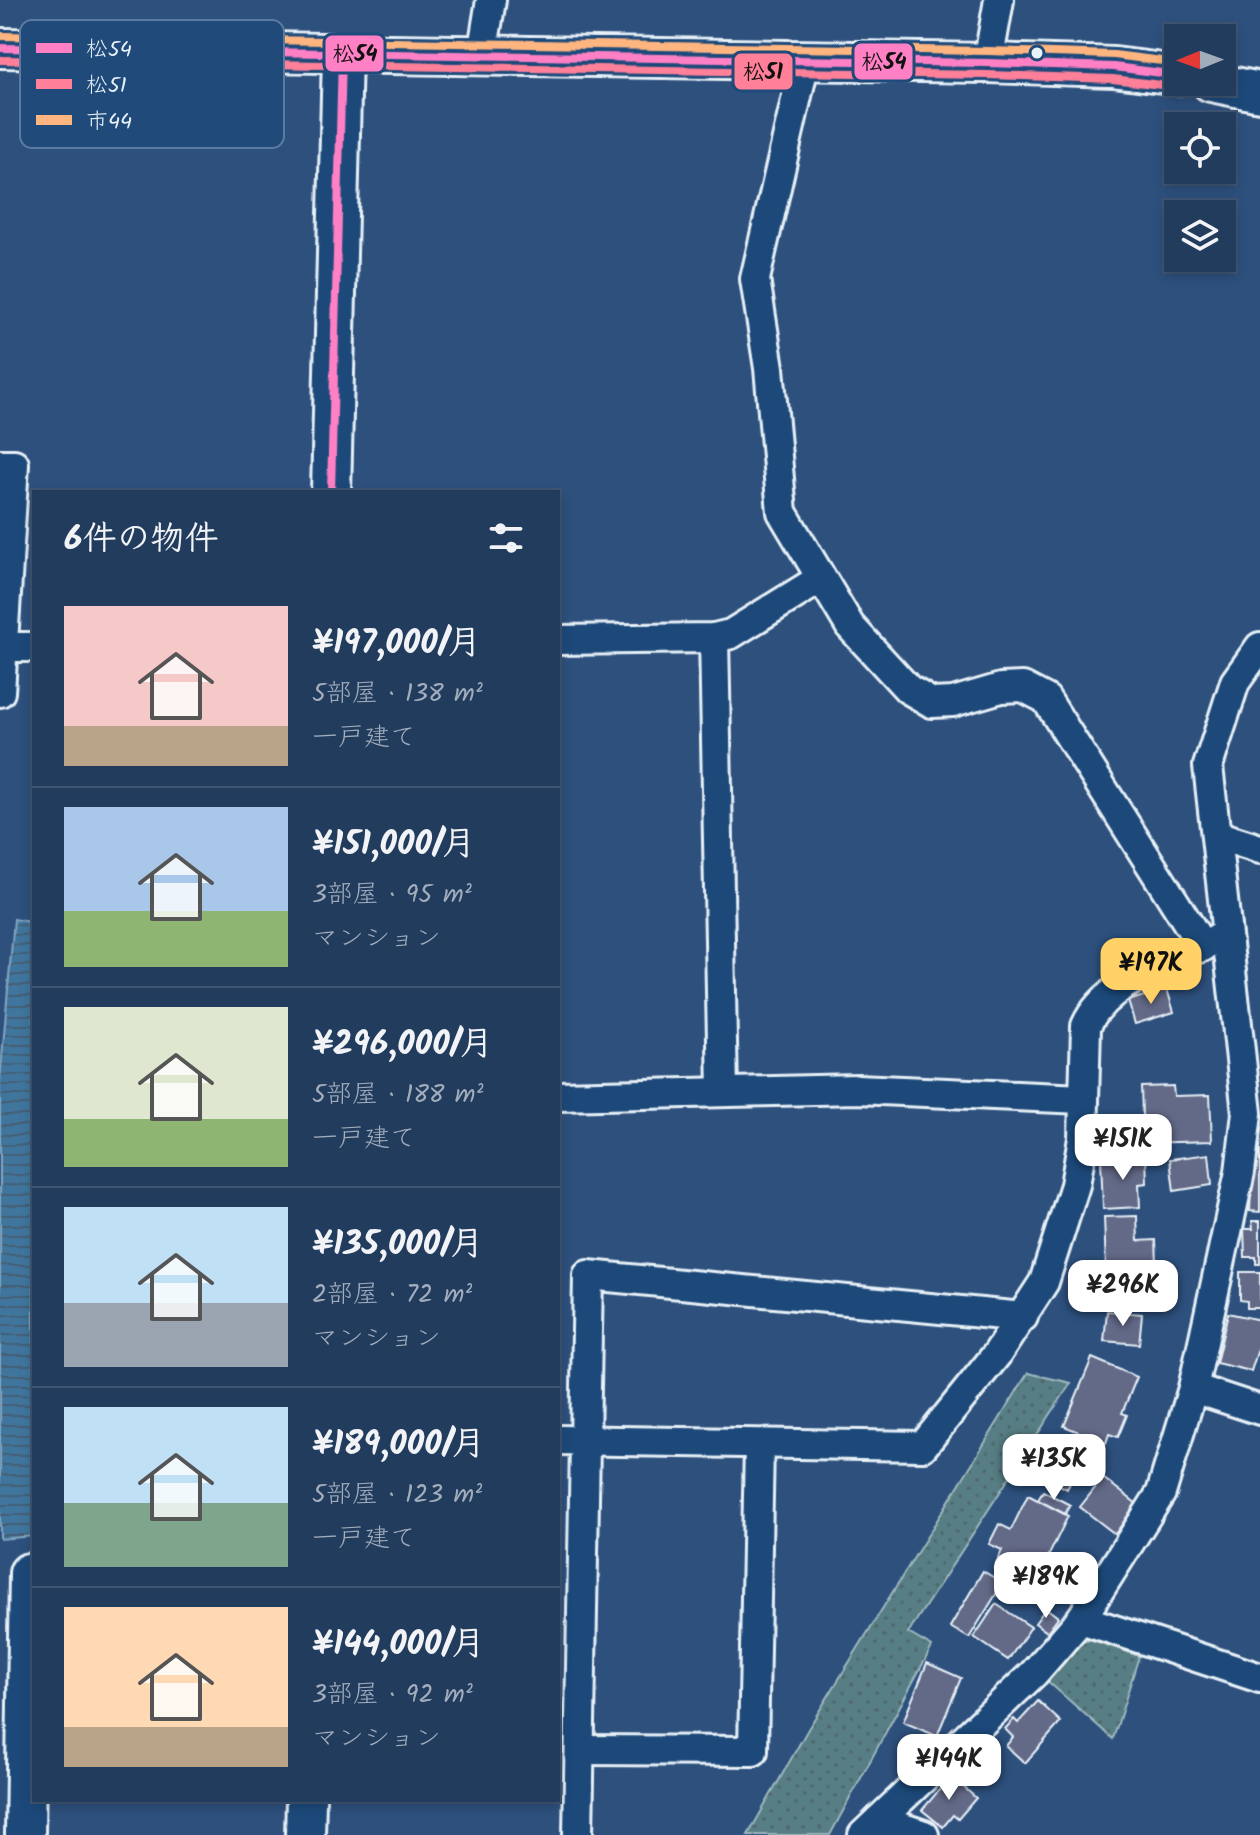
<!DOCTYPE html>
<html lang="ja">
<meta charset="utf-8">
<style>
:root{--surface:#223c5e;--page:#2a4364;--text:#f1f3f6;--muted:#a2adbc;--line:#3f5673;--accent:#ffd166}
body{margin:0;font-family:Kalam,"Klee One",sans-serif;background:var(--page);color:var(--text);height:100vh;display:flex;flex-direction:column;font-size:30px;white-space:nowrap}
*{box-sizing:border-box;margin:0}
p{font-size:26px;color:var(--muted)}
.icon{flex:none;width:44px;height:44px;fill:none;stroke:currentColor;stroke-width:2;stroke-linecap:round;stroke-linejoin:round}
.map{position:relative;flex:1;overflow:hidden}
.details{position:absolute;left:32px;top:490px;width:528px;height:1312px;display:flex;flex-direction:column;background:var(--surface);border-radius:0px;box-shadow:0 4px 12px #0003,0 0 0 2px var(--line)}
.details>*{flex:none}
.needle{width:52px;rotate:269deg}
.tools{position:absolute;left:1164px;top:24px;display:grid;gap:16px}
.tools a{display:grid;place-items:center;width:72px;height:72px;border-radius:0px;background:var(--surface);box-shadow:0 4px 12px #0003,0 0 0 2px var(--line);font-size:40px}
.price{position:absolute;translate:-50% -68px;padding:0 18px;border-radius:16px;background:#fff;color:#222;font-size:26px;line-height:52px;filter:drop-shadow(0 2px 4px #0008)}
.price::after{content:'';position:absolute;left:50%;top:48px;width:24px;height:18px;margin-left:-12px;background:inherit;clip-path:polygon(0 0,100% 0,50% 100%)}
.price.selected{background:var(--accent);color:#111}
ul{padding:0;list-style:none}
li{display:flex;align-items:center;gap:24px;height:200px;padding:0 32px}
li+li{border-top:2px solid var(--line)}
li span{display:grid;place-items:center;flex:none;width:224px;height:160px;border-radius:0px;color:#555}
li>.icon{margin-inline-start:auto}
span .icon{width:96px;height:96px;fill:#fffc;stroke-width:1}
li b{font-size:34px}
h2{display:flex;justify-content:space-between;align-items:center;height:96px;padding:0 32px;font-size:34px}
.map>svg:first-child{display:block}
.green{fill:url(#green-dots);stroke:#9fb8be;stroke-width:2}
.water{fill:url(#water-rules);stroke:#84a7c2;stroke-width:2}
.building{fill:#636a88;stroke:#e8f1f8;stroke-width:2}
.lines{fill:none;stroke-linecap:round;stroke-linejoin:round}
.street-casing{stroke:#e8f1f8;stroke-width:34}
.secondary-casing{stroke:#e8f1f8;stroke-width:44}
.street{stroke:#1f4a7a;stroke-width:28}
.secondary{stroke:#1f4a7a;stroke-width:38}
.bus-1-casing{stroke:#1f4a7a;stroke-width:14}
.bus-2-casing{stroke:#1f4a7a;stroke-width:14}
.bus-3-casing{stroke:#1f4a7a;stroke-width:14}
.bus-1{stroke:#ff80c5;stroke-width:8}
.bus-2{stroke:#ff8098;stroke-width:8}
.bus-3{stroke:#ffb580;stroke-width:8}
.bus-dot{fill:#e8f1f8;stroke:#1f4a7a;stroke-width:3}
.key{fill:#1f4a7a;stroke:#5b7ca0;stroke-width:2}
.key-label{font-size:22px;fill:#e8f1f8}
.line-badge{stroke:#1f4a7a;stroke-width:3}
.pale-badge-label{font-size:22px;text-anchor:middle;font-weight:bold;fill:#111}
</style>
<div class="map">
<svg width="1260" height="1835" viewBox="0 0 1260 1835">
<defs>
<pattern id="green-dots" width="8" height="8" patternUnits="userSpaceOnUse" patternTransform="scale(2)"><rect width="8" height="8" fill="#567e84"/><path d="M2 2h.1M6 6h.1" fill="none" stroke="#4f666a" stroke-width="1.8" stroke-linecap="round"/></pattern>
<pattern id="water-rules" width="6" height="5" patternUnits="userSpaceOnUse" patternTransform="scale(2)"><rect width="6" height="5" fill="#41769e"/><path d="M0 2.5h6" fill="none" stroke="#445f74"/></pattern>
</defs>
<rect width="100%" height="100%" fill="#2d507d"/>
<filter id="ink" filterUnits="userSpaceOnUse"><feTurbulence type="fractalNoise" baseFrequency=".0125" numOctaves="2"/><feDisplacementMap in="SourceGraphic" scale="16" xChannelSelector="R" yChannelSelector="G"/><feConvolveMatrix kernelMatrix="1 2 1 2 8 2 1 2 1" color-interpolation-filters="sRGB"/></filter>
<g filter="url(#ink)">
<g class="green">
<polygon points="1028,1373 1071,1383 908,1633 932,1647 830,1835 748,1835 808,1729"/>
<polygon points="1082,1640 1092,1640 1139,1656 1113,1739 1045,1679"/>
</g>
<polygon class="water" points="14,919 34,923 34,1536 0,1539 0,1081"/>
<g class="building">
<polygon points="1167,989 1174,1012 1135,1024 1128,1001"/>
<polygon points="1173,1086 1174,1096 1210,1095 1212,1141 1143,1143 1141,1087"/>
<polygon points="1253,1151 1260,1151 1260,1212 1250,1211"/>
<polygon points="1209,1154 1212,1185 1174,1191 1170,1159"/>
<polygon points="1146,1157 1147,1183 1139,1184 1140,1207 1103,1209 1101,1159"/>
<polygon points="1137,1216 1138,1241 1156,1240 1157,1263 1150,1263 1151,1293 1107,1295 1104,1217"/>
<polygon points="1252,1221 1260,1221 1260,1264 1256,1264 1256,1257 1245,1257 1244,1229 1253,1229"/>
<polygon points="1240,1272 1260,1272 1260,1308 1247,1308 1247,1301 1240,1300"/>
<polygon points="1107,1311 1142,1314 1139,1344 1104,1341"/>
<polygon points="1228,1313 1260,1320 1260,1343 1251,1371 1216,1363"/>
<polygon points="1092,1358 1137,1377 1122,1413 1127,1415 1118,1437 1109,1434 1106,1443 1064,1426"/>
<polygon points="1053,1437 1085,1454 1067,1489 1034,1472"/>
<polygon points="1103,1478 1137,1504 1115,1534 1080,1507"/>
<polygon points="1043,1491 1070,1505 1065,1514 1038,1500"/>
<polygon points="1028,1495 1068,1516 1047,1559 1056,1563 1048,1579 1037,1573 1030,1586 994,1568 1002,1550 989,1544 999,1524 1011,1530"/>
<polygon points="983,1571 1003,1583 969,1638 950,1627"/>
<polygon points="996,1604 1031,1627 1008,1660 974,1637"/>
<polygon points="1046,1608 1058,1617 1047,1632 1035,1623"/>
<polygon points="927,1663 961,1678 937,1736 903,1722"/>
<polygon points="1038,1701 1061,1722 1025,1763 1006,1746 1013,1737 1005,1729 1014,1719 1018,1723"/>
<polygon points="951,1776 976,1798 958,1819 953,1815 943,1827 922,1810"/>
</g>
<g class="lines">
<defs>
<g id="street">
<polyline points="482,55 491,0"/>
<polyline points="805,61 755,279 769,368 782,512 850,626 908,689 932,703 953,702 1001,688 1023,687 1046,699 1203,947"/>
<polyline points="988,63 999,0"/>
<polyline points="0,464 14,464 0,692"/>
<polyline points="714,638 723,1092"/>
<polyline points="558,640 714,638 731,634 820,579"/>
<polyline points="0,647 34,647"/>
<polyline points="1216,835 1260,849"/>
<polyline points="558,1096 857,1089 1083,1099"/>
<polyline points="1193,1388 1260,1410"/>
<path d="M558 1440 923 1446 997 1354 1044 1282 1075 1185 1083 1138 1086 1026C1107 979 1174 963 1216 939"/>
<polyline points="1081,1619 1260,1678"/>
<polyline points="580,1750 753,1751 759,1445"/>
<polyline points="879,1820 924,1835"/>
<polyline points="578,1835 588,1275 1023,1317"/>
<polyline points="863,1835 1034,1673 1081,1619 1161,1493 1193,1388 1240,1172 1247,1113 1208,766 1235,682 1260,647"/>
</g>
<g id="secondary">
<polyline points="0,48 988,63 1114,67 1178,75"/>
<polyline points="1211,82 1260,92"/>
<polyline points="331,492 342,55"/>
<polyline points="25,1835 29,1573"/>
<polyline points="305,1835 306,1800"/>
</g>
</defs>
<use href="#street" class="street-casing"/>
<use href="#secondary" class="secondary-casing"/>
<use href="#street" class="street"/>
<use href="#secondary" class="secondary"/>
<defs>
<g id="bus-1">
<polyline points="0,48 988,63 1114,67 1178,75"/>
<polyline points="331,492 342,55"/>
</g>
<polyline id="bus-2" points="0,60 988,75 1113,79 1177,87"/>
<polyline id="bus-3" points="0,36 988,51 1114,55 1178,63"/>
</defs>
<use href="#bus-1" class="bus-1-casing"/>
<use href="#bus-2" class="bus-2-casing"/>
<use href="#bus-3" class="bus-3-casing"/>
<use href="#bus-1" class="bus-1"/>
<use href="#bus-2" class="bus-2"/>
<use href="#bus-3" class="bus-3"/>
</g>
</g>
<circle class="bus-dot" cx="1037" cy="53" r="7"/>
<rect x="20" y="20" width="264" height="128" rx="12" class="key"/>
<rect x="36" y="43" width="36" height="10" fill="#ff80c5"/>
<rect x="36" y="79" width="36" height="10" fill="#ff8098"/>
<rect x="36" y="115" width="36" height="10" fill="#ffb580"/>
<g class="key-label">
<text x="86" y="56">松54</text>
<text x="86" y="92">松51</text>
<text x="86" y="128">市44</text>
</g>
<g class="line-badge">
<rect x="324" y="34" width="61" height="39" rx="8" fill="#ff80c5"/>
<rect x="853" y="42" width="61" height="39" rx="8" fill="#ff80c5"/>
<rect x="733" y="52" width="61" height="39" rx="8" fill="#ff8098"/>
</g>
<g class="pale-badge-label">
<text x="355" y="61">松54</text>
<text x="884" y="69">松54</text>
<text x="763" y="79">松51</text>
</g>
</svg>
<div class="tools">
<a><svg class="needle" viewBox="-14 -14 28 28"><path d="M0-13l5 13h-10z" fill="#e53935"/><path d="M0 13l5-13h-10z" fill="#a2adbc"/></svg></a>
<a><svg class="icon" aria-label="locate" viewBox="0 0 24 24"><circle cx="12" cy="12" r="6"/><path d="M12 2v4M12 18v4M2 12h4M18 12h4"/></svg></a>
<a><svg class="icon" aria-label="layers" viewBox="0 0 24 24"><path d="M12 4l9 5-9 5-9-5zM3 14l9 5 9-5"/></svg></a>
</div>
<b class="price selected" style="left:1151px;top:1006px">¥197K</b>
<b class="price" style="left:1123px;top:1182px">¥151K</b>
<b class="price" style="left:1123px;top:1328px">¥296K</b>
<b class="price" style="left:1054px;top:1502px">¥135K</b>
<b class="price" style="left:1046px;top:1620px">¥189K</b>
<b class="price" style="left:949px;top:1802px">¥144K</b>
<section class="details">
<h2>6件の物件<svg class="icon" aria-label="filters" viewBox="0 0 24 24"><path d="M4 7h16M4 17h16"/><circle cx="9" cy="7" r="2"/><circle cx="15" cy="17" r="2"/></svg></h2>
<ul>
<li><span style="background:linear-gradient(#f6c9c9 75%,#b9a48a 0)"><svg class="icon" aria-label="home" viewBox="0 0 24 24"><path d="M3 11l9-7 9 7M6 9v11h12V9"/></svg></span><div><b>¥197,000/月</b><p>5部屋 · 138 m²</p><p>一戸建て</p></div></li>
<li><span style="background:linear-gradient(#a9c7e8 65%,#8fb573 0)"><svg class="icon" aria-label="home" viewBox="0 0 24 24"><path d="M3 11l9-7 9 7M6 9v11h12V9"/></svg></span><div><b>¥151,000/月</b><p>3部屋 · 95 m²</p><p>マンション</p></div></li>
<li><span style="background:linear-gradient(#dfe7d0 70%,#8fb573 0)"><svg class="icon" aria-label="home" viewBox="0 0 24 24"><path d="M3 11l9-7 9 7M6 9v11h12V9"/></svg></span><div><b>¥296,000/月</b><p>5部屋 · 188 m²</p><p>一戸建て</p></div></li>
<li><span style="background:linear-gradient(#bfe0f5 60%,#9aa5b1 0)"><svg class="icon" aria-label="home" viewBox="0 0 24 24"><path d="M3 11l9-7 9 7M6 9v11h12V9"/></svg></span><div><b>¥135,000/月</b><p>2部屋 · 72 m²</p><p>マンション</p></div></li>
<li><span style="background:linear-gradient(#bfe0f5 60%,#7fa58c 0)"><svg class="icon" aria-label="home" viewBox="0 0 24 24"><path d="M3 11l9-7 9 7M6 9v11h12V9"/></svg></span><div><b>¥189,000/月</b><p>5部屋 · 123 m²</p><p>一戸建て</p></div></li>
<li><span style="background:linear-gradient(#ffd9b3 75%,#b9a48a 0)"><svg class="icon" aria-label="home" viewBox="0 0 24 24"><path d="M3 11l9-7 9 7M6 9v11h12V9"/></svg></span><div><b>¥144,000/月</b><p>3部屋 · 92 m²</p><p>マンション</p></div></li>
</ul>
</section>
</div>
